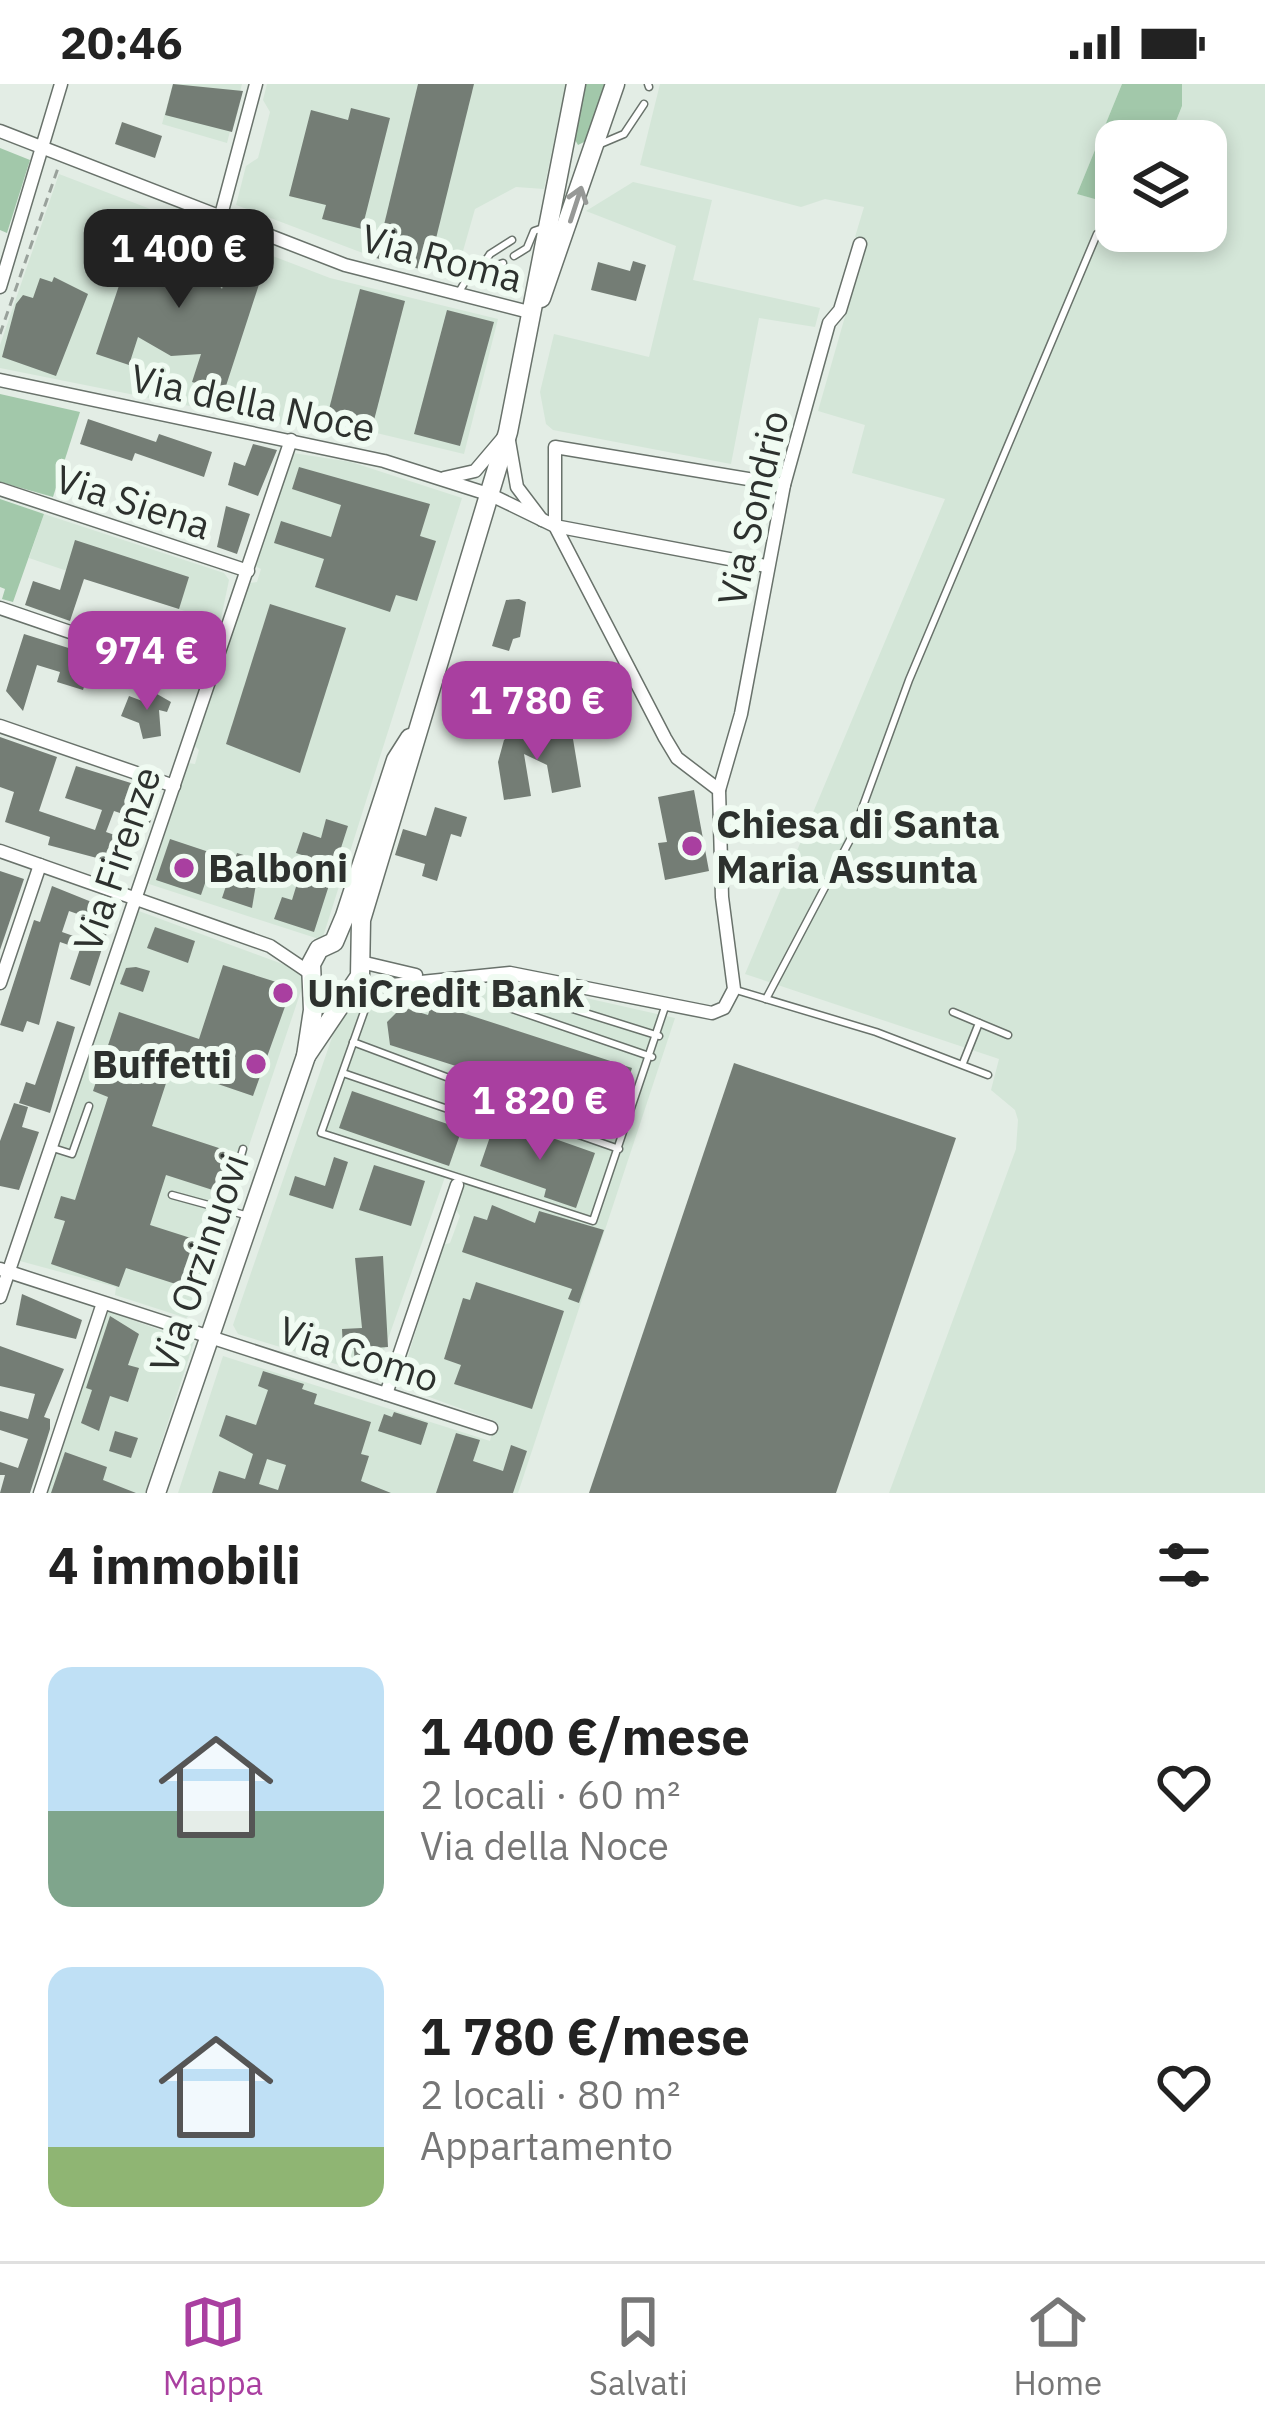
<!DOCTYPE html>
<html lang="it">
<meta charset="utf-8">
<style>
:root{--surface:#fff;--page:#f2f2f2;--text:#222;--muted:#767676;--line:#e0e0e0;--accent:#a93fa0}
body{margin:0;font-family:"IBM Plex Sans",sans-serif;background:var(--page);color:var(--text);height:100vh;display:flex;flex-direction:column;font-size:45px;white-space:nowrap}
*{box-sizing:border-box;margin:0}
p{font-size:39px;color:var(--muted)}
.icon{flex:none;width:66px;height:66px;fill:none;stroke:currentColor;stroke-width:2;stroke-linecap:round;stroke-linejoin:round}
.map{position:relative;height:1409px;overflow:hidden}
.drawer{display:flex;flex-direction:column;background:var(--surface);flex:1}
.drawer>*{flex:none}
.tools{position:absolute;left:1095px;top:36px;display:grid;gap:24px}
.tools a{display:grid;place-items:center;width:132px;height:132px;border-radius:24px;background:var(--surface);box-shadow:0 6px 18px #0003;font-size:60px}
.price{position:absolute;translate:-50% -102px;padding:0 27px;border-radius:24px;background:var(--accent);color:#fff;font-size:39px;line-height:78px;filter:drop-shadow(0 3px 6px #0008)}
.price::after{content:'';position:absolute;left:50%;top:72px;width:36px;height:27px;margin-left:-18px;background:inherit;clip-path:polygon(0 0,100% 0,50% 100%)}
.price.selected{background:#222;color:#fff}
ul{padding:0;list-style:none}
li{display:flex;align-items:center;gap:36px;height:300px;padding:0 48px}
li span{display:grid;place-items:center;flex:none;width:336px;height:240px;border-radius:24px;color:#555}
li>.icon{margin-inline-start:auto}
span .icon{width:144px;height:144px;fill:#fffc;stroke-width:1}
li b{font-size:51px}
h2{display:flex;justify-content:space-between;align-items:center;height:144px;padding:0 48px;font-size:51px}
.status{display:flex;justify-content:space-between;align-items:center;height:84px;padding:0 60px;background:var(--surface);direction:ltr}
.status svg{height:33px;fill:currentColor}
.menu{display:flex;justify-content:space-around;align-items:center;height:168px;border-top:3px solid var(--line);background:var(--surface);font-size:33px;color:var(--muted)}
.menu a{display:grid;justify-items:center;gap:6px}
.menu .selected{color:var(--accent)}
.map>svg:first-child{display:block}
.built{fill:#d4e6d8}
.green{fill:#a2c8aa}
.building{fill:#747d75;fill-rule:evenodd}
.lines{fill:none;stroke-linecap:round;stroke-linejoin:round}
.lane-casing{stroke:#69726b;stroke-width:9}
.street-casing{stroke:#69726b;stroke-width:15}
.secondary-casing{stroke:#69726b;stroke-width:21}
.path{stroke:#99a19b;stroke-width:3;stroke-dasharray:9 6;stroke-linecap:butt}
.lane{stroke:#fff;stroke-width:6}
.street{stroke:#fff;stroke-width:12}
.secondary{stroke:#fff;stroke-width:18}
.oneway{stroke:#969896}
.poi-dot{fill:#a93fa0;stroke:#f0fbf2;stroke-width:4.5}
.labels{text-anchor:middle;stroke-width:12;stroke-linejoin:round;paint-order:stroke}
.street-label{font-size:39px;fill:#2d312e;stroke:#f0fbf2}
.poi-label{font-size:39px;font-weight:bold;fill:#2d312e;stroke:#f0fbf2;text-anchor:start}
</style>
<div class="status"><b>20:46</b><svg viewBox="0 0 49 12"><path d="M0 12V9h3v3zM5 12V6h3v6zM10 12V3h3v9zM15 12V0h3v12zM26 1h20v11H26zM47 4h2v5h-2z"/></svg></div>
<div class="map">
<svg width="1265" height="1409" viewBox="0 0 1265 1409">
<rect width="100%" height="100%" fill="#e3ede5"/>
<g class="built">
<polygon points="173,0 242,0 227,59 162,40"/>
<polygon points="267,0 566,0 544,105 516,103 475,125 463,167 444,188 376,174 236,121 246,82 258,74 270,28 263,16"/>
<polygon points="660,0 1122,0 1077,110 1116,121 1116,147 1206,147 1206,57 1168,57 1182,22 1182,0 1265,0 1265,1409 889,1409 1016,1065 1018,1036 1015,1026 991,1006 999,975 745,890 945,415 852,389 865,341 818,327 866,159 855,153 864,123 825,115 801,123 640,81"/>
<polygon points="59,90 330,194 498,235 464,370 314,334 309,346 0,284 0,261"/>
<polygon points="633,98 712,116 693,196 820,224 815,243 759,234 731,380 553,346 546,340 540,308 554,250 649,273 676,162 586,127"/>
<polygon points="293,369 351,378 462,414 322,856 149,800 188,679 195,680 199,666 194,661 249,499 257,498 261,485 255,482"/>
<polygon points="44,430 224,489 229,496 220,539 29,474"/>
<polygon points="136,826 307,889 193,1228 186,1234 115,1211 116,1203 20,1177"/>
<polygon points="528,901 675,934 518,1409 178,1409 223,1272 490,1357 495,1337 399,1302 442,1161 450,1159 460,1132 454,1123 462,1098 445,1093 375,1292 238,1250 233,1241 339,933 356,919 390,908"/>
<polygon points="107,1227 194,1258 145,1409 45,1409"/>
</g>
<g class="green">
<polygon points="585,0 606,0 586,57 578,61 574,54"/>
<polygon points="1122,0 1182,0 1182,22 1168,57 1116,57 1116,121 1077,110"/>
<polygon points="0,64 30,76 7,149 0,146"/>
<polygon points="0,310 80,328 53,413 0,398"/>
<polygon points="0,415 44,430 13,518 2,515 5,505 0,503"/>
</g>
<g class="building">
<polygon points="173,0 243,7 232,48 165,31"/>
<polygon points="418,0 474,0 428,187 376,174"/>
<polygon points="351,24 390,34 362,145 322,135 326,121 289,112 311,26 348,36"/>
<polygon points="122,38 162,52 155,74 115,60"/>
<polygon points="139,142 173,153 162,185 192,183 211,191 222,205 230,178 263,188 224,308 192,298 201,270 171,272 138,253 129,281 96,270"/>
<polygon points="633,177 646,181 636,217 591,206 598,178 630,187"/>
<polygon points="54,193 88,210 56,292 2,273 16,220 23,211 33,214 40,194 52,198"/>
<polygon points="360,205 405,217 373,340 328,329"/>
<polygon points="447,226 494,238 460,362 414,350"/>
<polygon points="88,335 156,358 159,350 212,368 204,393 135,369 132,377 80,360"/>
<polygon points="253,360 277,366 258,412 228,401 234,378 245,382"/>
<polygon points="299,383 430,420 420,452 436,457 417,517 396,511 390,528 315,503 324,475 274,459 281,437 331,453 341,421 292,405"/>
<polygon points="226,422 250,430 237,470 217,463"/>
<polygon points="75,456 189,493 179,525 84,495 70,537 25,521 33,497 60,506"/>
<polygon points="519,515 526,518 520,553 513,555 509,567 492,562 506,516"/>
<polygon points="270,520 346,544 300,689 226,660"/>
<polygon points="199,545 214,550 203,582 192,579"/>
<polygon points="24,550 94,572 83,606 57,598 60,588 37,581 23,627 6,607"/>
<polygon points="150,606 171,618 167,628 159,626 161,652 143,655 139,639 121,632 129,612 145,618"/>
<polygon points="516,645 546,654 572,649 581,703 552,709 547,681 524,670 531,712 504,716 498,678 504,656"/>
<polygon points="0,653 57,673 39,727 95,746 102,726 65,714 76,682 160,708 150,739 114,727 106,748 135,758 127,782 48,761 50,753 5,738 14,708 0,703"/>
<polygon points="694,706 709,787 665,796 658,759 667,758 658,713"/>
<polygon points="435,723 467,733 461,753 451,750 437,797 422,792 425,780 395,771 403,745 426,752"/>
<polygon points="326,735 348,742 314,848 274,835 282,813 292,816 299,793 307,796 314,775 296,769 303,748 321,754"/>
<polygon points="170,755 215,770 201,811 156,796"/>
<polygon points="237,769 260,776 252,824 222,814"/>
<polygon points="0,787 24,795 0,866"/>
<path d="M52 802 114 827 90 902 70 895 80 865 60 858 39 941 27 937 23 948 0 941 34 836 40 838ZM69 827 89 834 82 855 62 848Z"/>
<polygon points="155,843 195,857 188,879 147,864"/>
<polygon points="223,881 292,903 253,1012 171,984 152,1042 234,1069 222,1109 166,1091 150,1141 200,1157 185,1203 126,1184 119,1203 51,1180 65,1137 54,1134 61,1112 75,1116 108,1013 93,1007 119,928 199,955"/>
<polygon points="136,883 150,887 143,908 120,900 126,884"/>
<polygon points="432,919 632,984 611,1049 536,1025 538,1017 510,1007 512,1000 390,961 387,938 402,923 428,931"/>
<polygon points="57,937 75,943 50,1029 19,1019 26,998 35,1001"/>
<polygon points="734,979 956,1054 836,1409 589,1409"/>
<polygon points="352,1007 462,1045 449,1082 339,1044"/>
<polygon points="14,1019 28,1023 22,1043 39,1048 19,1106 0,1102 0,1057"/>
<polygon points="493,1044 524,1054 527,1045 595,1069 576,1124 544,1113 546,1105 480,1082"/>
<polygon points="334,1073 348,1078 333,1125 289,1111 295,1092 325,1102"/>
<polygon points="374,1081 425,1097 411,1142 359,1126"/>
<polygon points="492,1121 535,1139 539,1127 604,1146 579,1219 568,1215 572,1205 462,1168 474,1132 487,1136"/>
<polygon points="383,1172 388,1263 374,1264 375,1282 355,1284 354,1265 343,1265 342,1245 362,1244 355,1174"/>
<polygon points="476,1198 564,1227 532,1325 454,1300 461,1281 444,1275 463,1214 470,1216"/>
<polygon points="22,1210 82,1236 76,1255 16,1241"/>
<polygon points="110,1232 139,1250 128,1281 139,1284 128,1318 110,1312 99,1347 81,1339 92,1306 86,1304"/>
<polygon points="0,1262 64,1285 44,1333 50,1335 50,1345 30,1409 0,1409 5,1391 0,1391 0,1378 18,1384 28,1355 0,1346 0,1327 28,1335 35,1310 0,1302"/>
<path d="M263 1287 304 1300 302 1305 317 1310 314 1320 371 1338 361 1370 369 1372 361 1397 391 1409H212L219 1387 245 1395 253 1370 219 1352 226 1331 256 1341 268 1306 258 1302ZM267 1375 286 1381 278 1406 259 1400Z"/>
<polygon points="394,1328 428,1339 421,1361 378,1347 384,1330 392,1333"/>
<polygon points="115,1347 138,1354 131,1374 109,1367"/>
<polygon points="456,1349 480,1356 473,1377 503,1387 511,1361 527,1367 513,1409 436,1409"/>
<polygon points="65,1368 107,1383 103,1396 136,1409 51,1409"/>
</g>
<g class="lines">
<defs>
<g id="lane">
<polyline points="648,0 649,3"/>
<polyline points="598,61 624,50 644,20"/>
<polyline points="514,172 527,164 534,147 543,144"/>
<polyline points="480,185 490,170 512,156"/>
<polyline points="459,208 469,191 503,179"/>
<polyline points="736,906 876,948 988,991"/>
<polyline points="766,915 852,752 909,596 1097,150"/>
<polyline points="364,928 321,1049 593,1137 665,923"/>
<polyline points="953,928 1008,951"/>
<polyline points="353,958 489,1009 499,1023 619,1065"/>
<polyline points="652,973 495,919 496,910 525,910 659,952"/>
<polyline points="963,979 979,939"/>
<polyline points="343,989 468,1032 499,1023"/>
<polyline points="53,1064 72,1070 89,1022"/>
<polyline points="172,1111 245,1131"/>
<polyline points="225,1126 243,1065"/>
</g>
<g id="street">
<polyline points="0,47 345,181 533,229"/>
<polyline points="221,131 256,0"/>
<polyline points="0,203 61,0"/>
<polyline points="0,296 384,377 491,411 555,442 665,654 677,674 719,706 722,813 734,905 724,924 712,929 510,889 352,905"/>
<polyline points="509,357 517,403 542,436"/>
<polyline points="444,394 475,387 503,354"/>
<polyline points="0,405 248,487"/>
<polyline points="766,482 555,442 555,363 784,401"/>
<polyline points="0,524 210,596"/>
<polyline points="0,642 174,702"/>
<polyline points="719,706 741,630 784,401 829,239 840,226 860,160"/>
<polyline points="0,767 270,862 310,889"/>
<polyline points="361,878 416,891"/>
<polyline points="0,899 40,781"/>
<polyline points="0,1185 491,1344"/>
<polyline points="0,1213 291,356"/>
<polyline points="386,1310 457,1101"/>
<polyline points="40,1409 103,1219"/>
</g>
<g id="secondary">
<polyline points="541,214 615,0"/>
<polyline points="306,972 360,892 361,836 508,348 576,0"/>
<polyline points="156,1409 306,972 313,926 311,880 319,865 334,858 345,832 396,676 410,654"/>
</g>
</defs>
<use href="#lane" class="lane-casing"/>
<use href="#street" class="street-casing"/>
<use href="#secondary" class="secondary-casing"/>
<polyline class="path" points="0,250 58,84"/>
<use href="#lane" class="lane"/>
<use href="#street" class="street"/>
<use href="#secondary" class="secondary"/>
</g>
<defs><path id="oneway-shaft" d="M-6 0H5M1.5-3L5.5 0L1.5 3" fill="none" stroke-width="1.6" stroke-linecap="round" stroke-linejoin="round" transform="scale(3)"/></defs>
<use class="oneway" href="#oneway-shaft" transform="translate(576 120) rotate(-72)"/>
<g class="poi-dot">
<circle cx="692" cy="762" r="12"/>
<circle cx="184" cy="784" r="12"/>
<circle cx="283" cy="909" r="12"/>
<circle cx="256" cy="980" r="12"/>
</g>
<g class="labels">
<g class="street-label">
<text transform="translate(442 174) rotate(15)" y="14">Via Roma</text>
<text transform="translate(253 319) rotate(12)" y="14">Via della Noce</text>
<text transform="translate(133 418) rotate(18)" y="14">Via Siena</text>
<text transform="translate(753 424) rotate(-77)" y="14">Via Sondrio</text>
<text transform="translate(117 775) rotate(-71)" y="14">Via Firenze</text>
<text transform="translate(199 1179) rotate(-71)" y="14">Via Orzinuovi</text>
<text transform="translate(359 1270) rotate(18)" y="14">Via Como</text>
</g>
<g class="poi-label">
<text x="716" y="754">Chiesa di Santa<tspan x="716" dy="45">Maria Assunta</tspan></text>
<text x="208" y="798">Balboni</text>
<text x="307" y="923">UniCredit Bank</text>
<text x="232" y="994" text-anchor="end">Buffetti</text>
</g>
</g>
</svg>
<div class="tools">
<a><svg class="icon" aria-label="layers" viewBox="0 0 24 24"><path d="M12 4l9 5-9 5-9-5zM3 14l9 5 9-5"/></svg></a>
</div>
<b class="price selected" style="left:179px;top:227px">1 400 €</b>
<b class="price" style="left:147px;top:629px">974 €</b>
<b class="price" style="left:537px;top:679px">1 780 €</b>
<b class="price" style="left:540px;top:1079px">1 820 €</b>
</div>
<section class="drawer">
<h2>4 immobili<svg class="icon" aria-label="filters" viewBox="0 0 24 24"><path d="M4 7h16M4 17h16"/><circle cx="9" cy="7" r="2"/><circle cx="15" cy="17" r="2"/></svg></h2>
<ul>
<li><span style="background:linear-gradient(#bfe0f5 60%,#7fa58c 0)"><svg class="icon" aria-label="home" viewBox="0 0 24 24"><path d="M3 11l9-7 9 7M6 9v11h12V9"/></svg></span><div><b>1 400 €/mese</b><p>2 locali · 60 m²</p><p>Via della Noce</p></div><svg class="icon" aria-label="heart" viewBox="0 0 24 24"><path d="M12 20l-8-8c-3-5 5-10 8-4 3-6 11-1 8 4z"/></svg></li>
<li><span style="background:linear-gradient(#bfe0f5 75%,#8fb573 0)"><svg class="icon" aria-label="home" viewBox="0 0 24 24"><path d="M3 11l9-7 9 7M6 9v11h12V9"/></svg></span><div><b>1 780 €/mese</b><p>2 locali · 80 m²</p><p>Appartamento</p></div><svg class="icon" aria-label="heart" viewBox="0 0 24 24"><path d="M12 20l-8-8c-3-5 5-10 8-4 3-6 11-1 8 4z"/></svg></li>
</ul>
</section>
<nav class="menu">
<a class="selected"><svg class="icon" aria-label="map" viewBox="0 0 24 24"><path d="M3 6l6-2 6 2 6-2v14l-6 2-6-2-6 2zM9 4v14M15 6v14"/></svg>Mappa</a>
<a><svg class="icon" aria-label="saved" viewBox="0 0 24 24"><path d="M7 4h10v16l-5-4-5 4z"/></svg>Salvati</a>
<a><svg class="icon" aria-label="home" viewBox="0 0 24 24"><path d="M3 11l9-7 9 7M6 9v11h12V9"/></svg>Home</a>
</nav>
